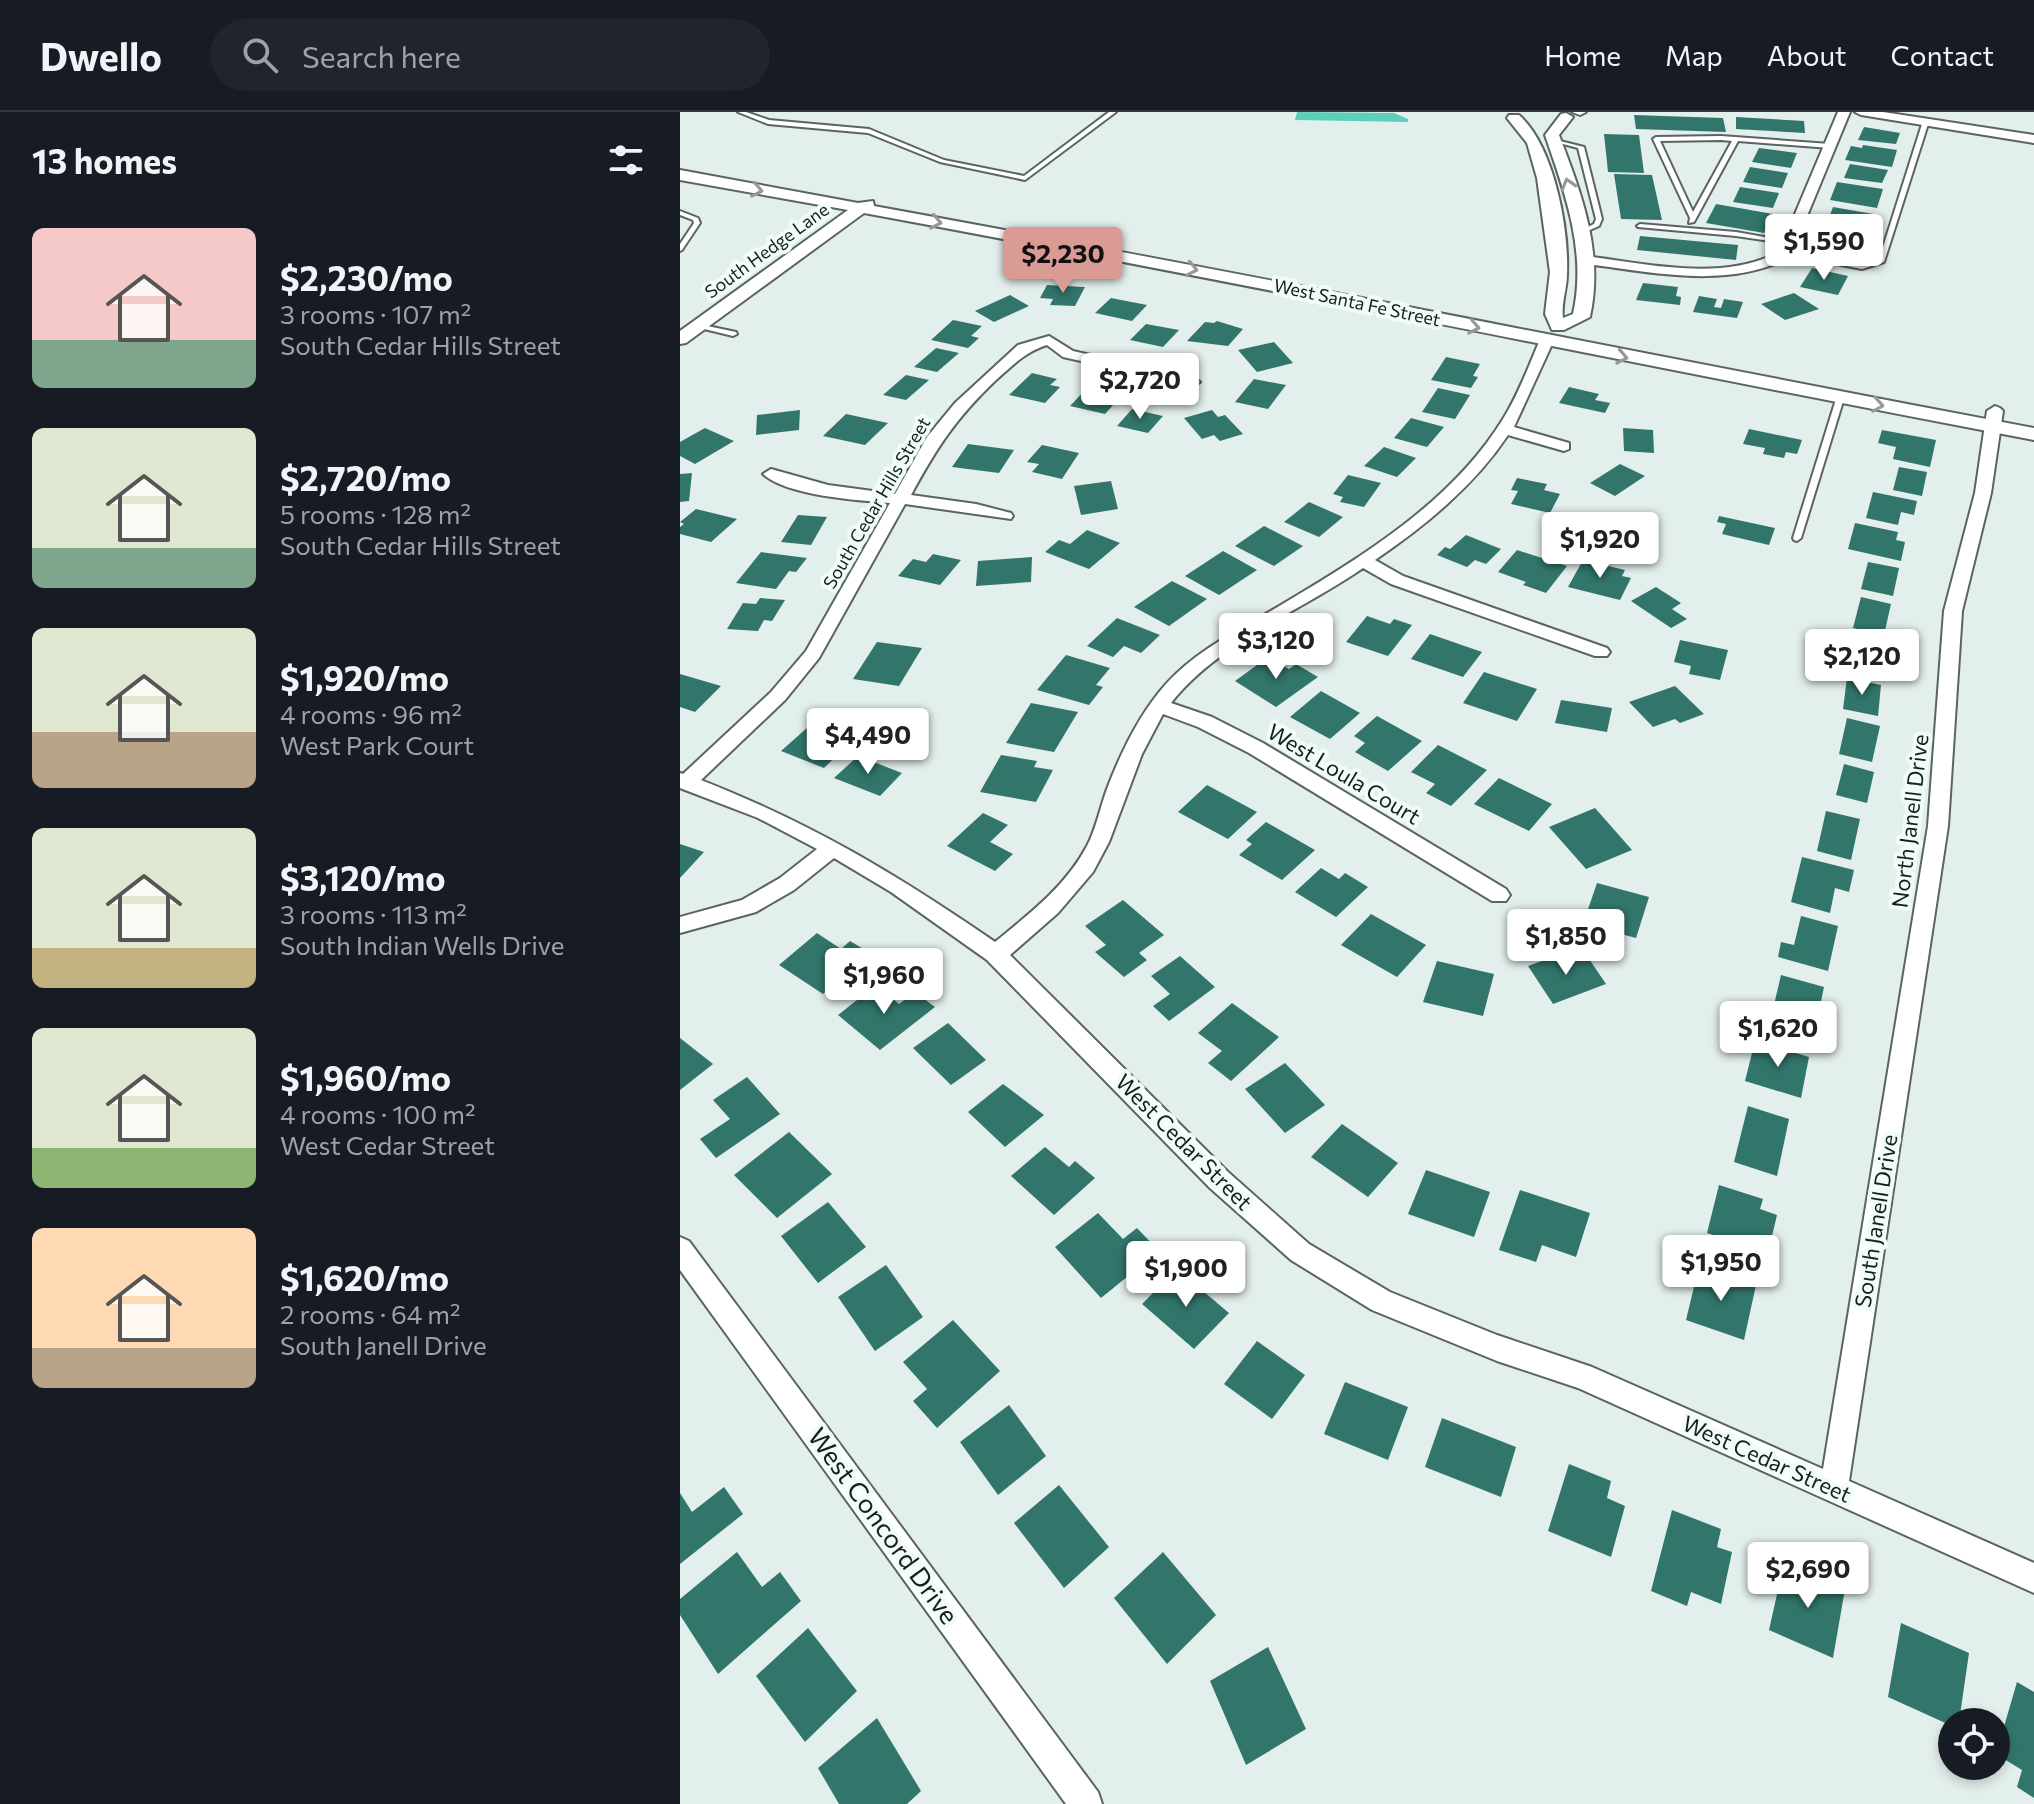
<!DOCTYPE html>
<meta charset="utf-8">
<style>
:root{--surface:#171b24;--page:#20242c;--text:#f1f3f6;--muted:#9ea1a6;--line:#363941;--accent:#d99b94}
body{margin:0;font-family:Commissioner,sans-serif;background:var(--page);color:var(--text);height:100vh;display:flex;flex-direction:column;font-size:30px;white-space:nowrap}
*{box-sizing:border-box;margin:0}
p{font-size:26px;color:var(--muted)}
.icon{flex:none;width:44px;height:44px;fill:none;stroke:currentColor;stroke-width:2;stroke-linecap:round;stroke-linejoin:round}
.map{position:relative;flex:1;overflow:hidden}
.drawer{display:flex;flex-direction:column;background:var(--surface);width:680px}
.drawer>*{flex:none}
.tools{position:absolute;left:1258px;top:1596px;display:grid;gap:16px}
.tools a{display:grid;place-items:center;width:72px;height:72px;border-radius:50%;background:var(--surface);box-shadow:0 4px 12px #0003;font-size:40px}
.price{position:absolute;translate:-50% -68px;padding:0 18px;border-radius:8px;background:#fff;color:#222;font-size:26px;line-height:52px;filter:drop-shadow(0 2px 4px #0008)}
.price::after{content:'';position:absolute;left:50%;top:48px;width:24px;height:18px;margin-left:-12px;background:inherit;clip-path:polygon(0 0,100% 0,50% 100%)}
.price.current{background:var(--accent);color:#111}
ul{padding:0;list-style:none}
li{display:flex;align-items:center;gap:24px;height:200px;padding:0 32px}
li span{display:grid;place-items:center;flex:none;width:224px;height:160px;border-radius:12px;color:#555}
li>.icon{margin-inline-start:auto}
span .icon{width:96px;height:96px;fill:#fffc;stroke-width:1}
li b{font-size:34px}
h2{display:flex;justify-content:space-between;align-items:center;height:96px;padding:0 32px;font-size:34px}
header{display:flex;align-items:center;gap:48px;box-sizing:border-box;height:112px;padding:0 40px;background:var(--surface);border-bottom:2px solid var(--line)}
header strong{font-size:38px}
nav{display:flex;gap:44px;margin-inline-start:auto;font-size:28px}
.search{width:560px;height:72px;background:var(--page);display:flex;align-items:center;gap:20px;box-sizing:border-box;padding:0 28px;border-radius:44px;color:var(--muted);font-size:30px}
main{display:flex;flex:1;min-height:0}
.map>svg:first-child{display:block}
.green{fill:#5bcfbc}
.building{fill:#32766b}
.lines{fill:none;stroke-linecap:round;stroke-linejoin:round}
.service-casing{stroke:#5a6462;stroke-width:4}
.minor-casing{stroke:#5a6462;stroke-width:4}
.tertiary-casing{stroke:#5a6462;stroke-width:4}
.service{fill:#fff;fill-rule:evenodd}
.minor{fill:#fff;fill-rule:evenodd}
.tertiary{fill:#fff;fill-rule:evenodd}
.oneway{stroke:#989999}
.labels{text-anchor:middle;stroke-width:8;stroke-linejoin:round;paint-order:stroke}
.far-street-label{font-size:18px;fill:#191d1c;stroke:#f0fcf9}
.street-label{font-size:22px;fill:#191d1c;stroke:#f0fcf9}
.near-street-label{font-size:26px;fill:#191d1c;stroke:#f0fcf9}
</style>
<header>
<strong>Dwello</strong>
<div class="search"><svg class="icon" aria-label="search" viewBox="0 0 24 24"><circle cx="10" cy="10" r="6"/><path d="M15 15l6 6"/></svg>Search here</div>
<nav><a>Home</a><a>Map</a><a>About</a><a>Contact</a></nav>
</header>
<main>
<section class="drawer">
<h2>13 homes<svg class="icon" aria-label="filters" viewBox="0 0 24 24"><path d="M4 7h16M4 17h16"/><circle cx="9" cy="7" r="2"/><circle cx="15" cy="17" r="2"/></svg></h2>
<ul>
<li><span style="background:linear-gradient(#f6c9c9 70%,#7fa58c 0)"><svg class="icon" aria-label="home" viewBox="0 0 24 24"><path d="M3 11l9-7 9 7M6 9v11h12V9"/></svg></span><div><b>$2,230/mo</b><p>3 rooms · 107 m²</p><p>South Cedar Hills Street</p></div></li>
<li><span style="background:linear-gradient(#dfe7d0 75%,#7fa58c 0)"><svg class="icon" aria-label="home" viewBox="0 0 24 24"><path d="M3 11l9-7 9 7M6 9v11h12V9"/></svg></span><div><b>$2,720/mo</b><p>5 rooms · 128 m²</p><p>South Cedar Hills Street</p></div></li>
<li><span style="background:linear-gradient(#dfe7d0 65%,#b9a48a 0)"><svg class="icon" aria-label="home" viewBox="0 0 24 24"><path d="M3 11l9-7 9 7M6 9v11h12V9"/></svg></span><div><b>$1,920/mo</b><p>4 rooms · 96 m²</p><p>West Park Court</p></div></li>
<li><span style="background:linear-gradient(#dfe7d0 75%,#c2b280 0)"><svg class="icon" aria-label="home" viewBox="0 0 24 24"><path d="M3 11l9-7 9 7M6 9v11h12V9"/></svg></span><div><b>$3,120/mo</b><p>3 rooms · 113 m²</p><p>South Indian Wells Drive</p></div></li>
<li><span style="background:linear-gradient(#dfe7d0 75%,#8fb573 0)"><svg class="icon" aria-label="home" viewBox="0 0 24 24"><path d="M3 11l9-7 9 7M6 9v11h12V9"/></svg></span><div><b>$1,960/mo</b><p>4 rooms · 100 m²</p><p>West Cedar Street</p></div></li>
<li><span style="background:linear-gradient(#ffd9b3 75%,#b9a48a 0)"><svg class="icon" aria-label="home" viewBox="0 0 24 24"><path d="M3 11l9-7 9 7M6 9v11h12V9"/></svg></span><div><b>$1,620/mo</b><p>2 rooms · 64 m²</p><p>South Janell Drive</p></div></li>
</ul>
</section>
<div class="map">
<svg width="1354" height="1692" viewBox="0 0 1354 1692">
<rect width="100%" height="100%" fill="#e3efec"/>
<polygon class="green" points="617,0 714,1 728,7 728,10 615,8"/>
<g class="building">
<polygon points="954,3 1043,6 1046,20 956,17"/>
<polygon points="1056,5 1124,9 1125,21 1056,17"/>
<polygon points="1184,15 1220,21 1216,32 1178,28"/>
<polygon points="924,22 959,23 964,61 928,60"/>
<polygon points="1183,33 1217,38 1212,55 1165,48 1171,34 1182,36"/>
<polygon points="1079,36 1117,41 1111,56 1072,50"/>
<polygon points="1170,52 1208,58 1202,71 1164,66"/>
<polygon points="1070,55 1108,61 1102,76 1063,70"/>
<polygon points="934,62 972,63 982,108 941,107"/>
<polygon points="1157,70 1203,77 1197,96 1150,88"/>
<polygon points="1060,75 1099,81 1093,96 1053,90"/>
<polygon points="1036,92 1093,102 1084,121 1026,111"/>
<polygon points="1153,95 1193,102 1187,116 1147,111"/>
<polygon points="1140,114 1188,122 1181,142 1132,134"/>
<polygon points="960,124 1058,133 1056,148 957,138"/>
<polygon points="1132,156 1168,164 1158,183 1120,175"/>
<polygon points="963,171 998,175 996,184 1001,185 1000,193 956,188"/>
<polygon points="367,173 405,175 395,194 370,193 373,187 360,186"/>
<polygon points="1114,181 1139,197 1105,208 1081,192"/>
<polygon points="330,183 349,194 314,210 295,199"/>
<polygon points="1019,184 1037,187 1034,195 1041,196 1044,187 1063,190 1057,206 1013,200"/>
<polygon points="431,186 467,193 452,209 415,201"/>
<polygon points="273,208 302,214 291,224 299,226 288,236 251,228"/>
<polygon points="537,209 563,217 548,234 507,229 525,210 534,211"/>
<polygon points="466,212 499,218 483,235 450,228"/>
<polygon points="594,230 613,251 577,260 558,238"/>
<polygon points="256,236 279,241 257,260 234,255"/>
<polygon points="766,245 800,252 793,264 798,265 791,276 751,268"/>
<polygon points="352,261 377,267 370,273 380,275 365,291 329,283"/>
<polygon points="226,263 249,268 226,288 203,283"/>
<polygon points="574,267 606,273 588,297 555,290"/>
<polygon points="408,275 442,283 425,302 390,294"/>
<polygon points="889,275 919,282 915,288 930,291 925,301 879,291"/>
<polygon points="758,276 790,283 775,307 742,300"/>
<polygon points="452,297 483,304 468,321 437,314"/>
<polygon points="120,298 119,318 76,323 77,303"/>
<polygon points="532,298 538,305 545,303 563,322 540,329 534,323 522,327 504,306"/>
<polygon points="166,302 208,311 185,333 143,324"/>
<polygon points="731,306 764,315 747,335 714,326"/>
<polygon points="25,316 54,329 15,352 0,344 0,330"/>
<polygon points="943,316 973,318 974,341 944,339"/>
<polygon points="1069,317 1122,328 1117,342 1106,340 1104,346 1083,342 1085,336 1063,332"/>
<polygon points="1202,318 1256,328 1250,355 1213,347 1216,335 1198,331"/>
<polygon points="288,332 334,338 319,361 272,355"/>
<polygon points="362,333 399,341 382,367 352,360 359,352 347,350"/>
<polygon points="704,335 736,346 717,365 684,354"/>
<polygon points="940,352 965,364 935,384 910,371"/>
<polygon points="1219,355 1247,360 1242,384 1213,378"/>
<polygon points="12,361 9,389 0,390 0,362"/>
<polygon points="668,363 701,371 684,395 660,390 663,385 653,382"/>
<polygon points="837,366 867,372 864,378 880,382 870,401 831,392 838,379 831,378"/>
<polygon points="431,369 438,397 401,403 394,374"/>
<polygon points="1193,380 1237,389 1234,403 1221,400 1218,413 1186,406"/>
<polygon points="629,390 663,405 639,425 604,410"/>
<polygon points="16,397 57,407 31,430 0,422 0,415 4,412 0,410"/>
<polygon points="118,403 147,405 131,433 101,430"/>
<polygon points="1039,404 1095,416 1089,433 1042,422 1046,412 1037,410"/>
<polygon points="1175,411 1218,420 1216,428 1225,430 1221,449 1168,437"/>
<polygon points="584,414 623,434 594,454 555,434"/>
<polygon points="407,418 440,431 409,457 365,440 379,428 390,432"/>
<polygon points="786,423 821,437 806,452 795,448 787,455 757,443 765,435 770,437"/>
<polygon points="837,438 887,454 866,481 843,473 846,470 818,460"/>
<polygon points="543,439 577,458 539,483 505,464"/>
<polygon points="81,440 127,446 116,460 109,459 96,477 56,471"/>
<polygon points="253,442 281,448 260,473 218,464 233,447 246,450"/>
<polygon points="352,445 351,470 296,474 298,449"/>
<polygon points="903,448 945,458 942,464 951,466 940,488 888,475"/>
<polygon points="1188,450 1219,456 1213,484 1181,477"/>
<polygon points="492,469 527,487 489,514 454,495"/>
<polygon points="976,475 1001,491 992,497 1007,507 991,516 951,489"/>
<polygon points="1181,485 1211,492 1204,523 1173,516"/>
<polygon points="80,486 105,488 92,509 84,508 78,519 47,517 63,491 76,492"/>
<polygon points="687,504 710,512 714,507 732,513 708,544 666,530"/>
<polygon points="437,506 480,523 461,541 444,534 433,545 407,534"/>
<polygon points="750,522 802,540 783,565 731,547"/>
<polygon points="1174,524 1206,531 1199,562 1167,555"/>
<polygon points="1000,528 1048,538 1040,568 1009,562 1011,554 994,550"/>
<polygon points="197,530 242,536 219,574 173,567"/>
<polygon points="386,543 430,556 416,573 423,575 409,593 357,578"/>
<polygon points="588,545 609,557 616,552 638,565 596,595 555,569"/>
<polygon points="804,560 857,577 837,609 783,591"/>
<polygon points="0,562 41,574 15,600 0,595"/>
<polygon points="1167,566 1201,573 1198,604 1163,597"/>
<polygon points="995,574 1024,602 1000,611 995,607 973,615 949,590"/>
<polygon points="641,579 680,601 650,627 610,605"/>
<polygon points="881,588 932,596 927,620 875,611"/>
<polygon points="351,591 398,600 374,640 326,631"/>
<polygon points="697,604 742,629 708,659 675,640 685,631 674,624"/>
<polygon points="1167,606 1200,614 1192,650 1159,642"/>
<polygon points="128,615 170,631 144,656 101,639"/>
<polygon points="758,633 807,658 771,694 746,681 755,672 731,660"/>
<polygon points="321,643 357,649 354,655 373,658 356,690 300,680"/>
<polygon points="178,644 222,661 200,684 154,666"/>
<polygon points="1164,652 1194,660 1187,691 1156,683"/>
<polygon points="819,666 872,692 849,719 794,692"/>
<polygon points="527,673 577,700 548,727 498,700"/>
<polygon points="915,696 952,738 906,757 869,715"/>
<polygon points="1146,699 1180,707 1171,748 1137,739"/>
<polygon points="303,701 328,713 310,730 333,742 315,759 267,734"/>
<polygon points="586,710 635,738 602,768 559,743 572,732 566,728"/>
<polygon points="0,732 24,740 0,766"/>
<polygon points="1122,745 1174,758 1169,780 1155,776 1150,801 1111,790"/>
<polygon points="641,756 659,767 665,761 688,775 656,805 615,780"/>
<polygon points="917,771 969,785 956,826 903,812"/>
<polygon points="443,788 484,823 459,841 467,848 444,865 415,840 426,833 405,814"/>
<polygon points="691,802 746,833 717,865 661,833"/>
<polygon points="1121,804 1158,814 1148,859 1098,845 1101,830 1114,833"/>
<polygon points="137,821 161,837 170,829 190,841 143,882 99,853"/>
<polygon points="905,841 926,872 873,892 848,854 881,842 886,848"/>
<polygon points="500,844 535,875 489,909 473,894 490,882 471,864"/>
<polygon points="757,849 814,862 803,904 743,890"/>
<polygon points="1101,863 1144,875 1134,922 1090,910"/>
<polygon points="196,873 219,892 235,880 255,895 200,938 158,903"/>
<polygon points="552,891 599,925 551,969 528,951 542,939 518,921"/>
<polygon points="268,911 306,948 271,973 233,936"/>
<polygon points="0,926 33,952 0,978"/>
<polygon points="1075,929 1129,945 1121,986 1065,969"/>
<polygon points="605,951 645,993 605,1021 565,977"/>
<polygon points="67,965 100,1002 36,1046 20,1027 50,1007 33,988"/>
<polygon points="323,972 364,1003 325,1035 288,1000"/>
<polygon points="1068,994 1109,1007 1097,1064 1054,1050"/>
<polygon points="662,1012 718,1051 688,1085 631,1045"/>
<polygon points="109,1020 152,1062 97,1106 54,1063"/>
<polygon points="365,1035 389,1055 395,1049 415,1066 374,1103 331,1064"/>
<polygon points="746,1058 810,1080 794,1125 728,1102"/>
<polygon points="1039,1073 1083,1087 1080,1097 1097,1103 1088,1141 1027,1121"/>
<polygon points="840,1078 910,1101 896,1145 862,1133 856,1150 819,1138"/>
<polygon points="148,1090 186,1135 138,1171 101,1124"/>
<polygon points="418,1101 443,1127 457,1116 479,1139 421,1186 375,1135"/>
<polygon points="206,1153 243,1205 195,1239 158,1185"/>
<polygon points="1019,1154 1076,1173 1064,1228 1006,1208"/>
<polygon points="497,1157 549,1201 514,1237 462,1192"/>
<polygon points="273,1208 320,1259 257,1316 233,1289 247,1277 223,1250"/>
<polygon points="577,1229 625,1263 592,1307 544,1272"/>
<polygon points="665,1270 728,1295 708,1348 644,1322"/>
<polygon points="329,1293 366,1344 318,1383 280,1330"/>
<polygon points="762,1306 836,1335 821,1385 745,1355"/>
<polygon points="889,1352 931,1369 927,1386 945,1394 931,1445 868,1419"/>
<polygon points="379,1373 429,1435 384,1476 334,1411"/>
<polygon points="44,1375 63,1402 0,1452 0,1381 12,1400"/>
<polygon points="992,1398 1041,1417 1037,1435 1052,1440 1041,1492 1011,1480 1007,1494 971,1479"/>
<polygon points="57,1440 82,1475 100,1460 121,1489 38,1562 0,1503 0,1487"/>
<polygon points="483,1440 536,1503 487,1552 434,1486"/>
<polygon points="1104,1451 1165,1477 1153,1546 1089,1518"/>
<polygon points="1221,1511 1289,1541 1279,1610 1272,1610 1272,1614 1208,1585"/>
<polygon points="128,1516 177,1579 125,1630 76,1564"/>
<polygon points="588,1535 626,1617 566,1653 530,1569"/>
<polygon points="1337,1570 1354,1580 1354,1686 1337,1675 1342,1658 1316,1642"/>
<polygon points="197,1606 241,1679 227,1692 159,1692 138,1656"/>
</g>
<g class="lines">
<defs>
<g id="service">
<polygon points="58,0 66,0 89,8 189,17 264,48 344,64 429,0 436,0 345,68 260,50 188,21 88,12"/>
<polygon points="1246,7 1249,9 1204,150 1182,157 1104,142 1103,141 1106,139 1182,153 1199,148 1243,9"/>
<path d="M1041 24 1150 32 1153 34 1150 36 1058 29 1014 110 1009 111 1010 106 973 27 976 25ZM1041 28 1052 29 1013 100 980 29Z"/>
<polygon points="872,27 904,35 922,107 919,114 903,121 898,120 914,112 916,107 898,36 872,29"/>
<polygon points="0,99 18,106 20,111 2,138 0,139 0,132 14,111 13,108 0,103"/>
<polygon points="960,112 1056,120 1113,130 1110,132 1056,124 958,115 957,114"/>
<polygon points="18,212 56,220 57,222 53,224 16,215 14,214"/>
<polygon points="1157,284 1164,286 1121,426 1117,429 1114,428 1113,426"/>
</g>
<g id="minor">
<polygon points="892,0 906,0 900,3"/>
<path d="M1158 0H1170L1110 145C1048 178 973 160 906 152L899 148 906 144C968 152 1042 170 1099 140Z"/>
<polygon points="1175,0 1203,0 1354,23 1354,31 1181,3"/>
<path d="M369 224 393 239 513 266 520 270 513 274 383 245 367 233C345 240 333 253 316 268 276 306 257 335 231 383L296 392 331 401 333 404 331 407 225 392 139 546 105 588 21 668C133 712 216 762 315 830 348 803 386 774 407 734 416 717 420 696 427 677 441 640 460 601 486 572 518 537 562 516 601 493 683 444 772 390 823 307 838 283 848 256 859 230L861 227H871L873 230 834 315 889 331V337L884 339 828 323C794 374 745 414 695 448L723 464 927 536 930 540 927 544H915L711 472 683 456C622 498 537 532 491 591L532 605 583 631 826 777 830 783 826 789H812L569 641 518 615 483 602 462 642 429 730 413 760 378 801 330 843 548 1060 629 1132 710 1180 817 1223 912 1255 1143 1357 1248 714 1264 499 1295 381 1307 299 1315 294 1320 296 1323 299 1311 381 1282 499 1268 714 1169 1369 1354 1451V1481L898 1276 817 1249 692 1198 611 1148 530 1076 307 848 211 780 154 746 114 778 76 800 0 821V805L62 788 100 766 137 737 78 706 0 676V661L3 662 91 580 126 539 210 391C177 388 107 384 83 362L91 357 148 373 215 382 247 325 275 291 338 233Z"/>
<polygon points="0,1125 9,1129 418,1680 422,1692 386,1692 0,1158"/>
</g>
<g id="tertiary">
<path d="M886 1 893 5 879 23C902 83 924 141 910 205L884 218H872L865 202 870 160 857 66 847 31 827 6 829 3H839C874 34 889 116 887 162 887 177 881 191 883 206L893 202C907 140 885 81 865 23L881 2Z"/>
<path d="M0 58 178 91 193 89 194 94C581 164 967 243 1354 316V328C964 254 575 173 184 101L6 231 0 232V219L168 98 0 68Z"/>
</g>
</defs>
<use href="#service" class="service-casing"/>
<use href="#minor" class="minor-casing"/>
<use href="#tertiary" class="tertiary-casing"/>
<use href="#service" class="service"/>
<use href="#minor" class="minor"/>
<use href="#tertiary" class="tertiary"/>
</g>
<defs><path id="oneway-chevron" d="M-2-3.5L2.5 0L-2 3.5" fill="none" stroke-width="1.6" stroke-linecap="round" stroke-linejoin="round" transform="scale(2)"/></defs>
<g class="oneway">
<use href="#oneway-chevron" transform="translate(888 72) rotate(-106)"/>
<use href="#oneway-chevron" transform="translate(77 78) rotate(11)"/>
<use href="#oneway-chevron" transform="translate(256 110) rotate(11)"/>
<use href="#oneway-chevron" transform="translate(512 157) rotate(11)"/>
<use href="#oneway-chevron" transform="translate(794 215) rotate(11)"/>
<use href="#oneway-chevron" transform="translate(942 245) rotate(11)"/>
<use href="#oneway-chevron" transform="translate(1198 293) rotate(10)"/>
</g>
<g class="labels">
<g class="far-street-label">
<text transform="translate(87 139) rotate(-36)" y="6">South Hedge Lane</text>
<text transform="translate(677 191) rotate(12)" y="6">West Santa Fe Street</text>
<text transform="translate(197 391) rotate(-60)" y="6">South Cedar Hills Street</text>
</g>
<g class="street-label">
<text transform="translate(664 662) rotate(31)" y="8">West Loula Court</text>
<text transform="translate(1230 709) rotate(-83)" y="8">North Janell Drive</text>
<text transform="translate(504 1030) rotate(45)" y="8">West Cedar Street</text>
<text transform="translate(1196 1109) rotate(-81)" y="8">South Janell Drive</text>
<text transform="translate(1087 1347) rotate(24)" y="8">West Cedar Street</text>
</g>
<g class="near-street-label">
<text transform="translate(203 1414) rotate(54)" y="9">West Concord Drive</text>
</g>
</g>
</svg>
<div class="tools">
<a><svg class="icon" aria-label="locate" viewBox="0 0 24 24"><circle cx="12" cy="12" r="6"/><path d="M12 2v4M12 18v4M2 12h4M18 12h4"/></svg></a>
</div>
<b class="price" style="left:1144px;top:170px">$1,590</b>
<b class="price current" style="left:383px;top:183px">$2,230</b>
<b class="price" style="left:460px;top:309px">$2,720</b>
<b class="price" style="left:920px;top:468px">$1,920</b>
<b class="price" style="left:596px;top:569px">$3,120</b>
<b class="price" style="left:1182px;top:585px">$2,120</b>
<b class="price" style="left:188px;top:664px">$4,490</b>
<b class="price" style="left:886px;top:865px">$1,850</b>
<b class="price" style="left:204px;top:904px">$1,960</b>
<b class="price" style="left:1098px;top:957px">$1,620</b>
<b class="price" style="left:1041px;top:1191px">$1,950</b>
<b class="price" style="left:506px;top:1197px">$1,900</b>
<b class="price" style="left:1128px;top:1498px">$2,690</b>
</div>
</main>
